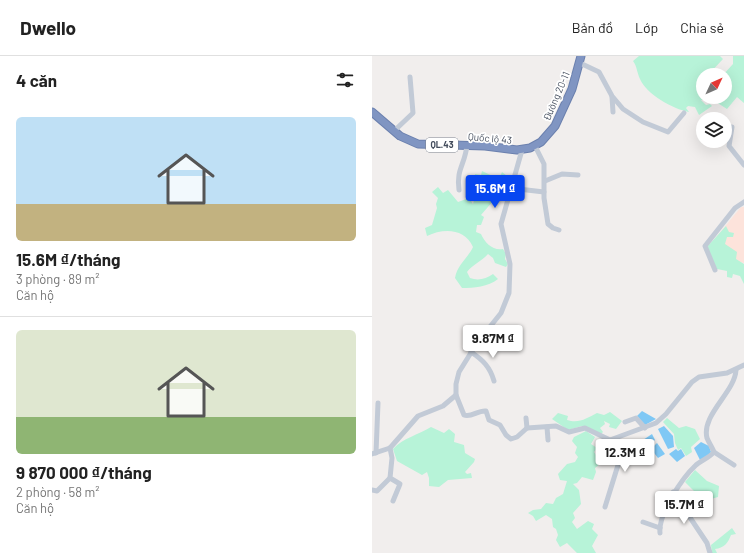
<!DOCTYPE html>
<html lang="vi">
<meta charset="utf-8">
<style>
:root{--surface:#fff;--page:#f6f6f6;--text:#222;--muted:#767676;--line:#e0e0e0;--accent:#0746f1}
body{margin:0;font-family:Barlow,sans-serif;background:var(--page);color:var(--text);height:100vh;display:flex;flex-direction:column;font-size:15px;white-space:nowrap}
*{box-sizing:border-box;margin:0}
p{font-size:13px;color:var(--muted)}
.icon{flex:none;width:22px;height:22px;fill:none;stroke:currentColor;stroke-width:2;stroke-linecap:round;stroke-linejoin:round}
.map{position:relative;flex:1;overflow:hidden}
.side{display:flex;flex-direction:column;background:var(--surface);width:372px}
.side>*{flex:none}
.needle{width:26px;rotate:46deg}
.tools{position:absolute;left:324px;top:12px;display:grid;gap:8px}
.tools a{display:grid;place-items:center;width:36px;height:36px;border-radius:50%;background:var(--surface);box-shadow:0 4px 16px #0002;font-size:20px}
.price{position:absolute;translate:-50% -34px;padding:0 9px;border-radius:4px;background:#fff;color:#222;font-size:13px;line-height:26px;filter:drop-shadow(0 1px 2px #0008)}
.price::after{content:'';position:absolute;left:50%;top:24px;width:12px;height:9px;margin-left:-6px;background:inherit;clip-path:polygon(0 0,100% 0,50% 100%)}
.price.on{background:var(--accent);color:#fff}
ul{padding:0;list-style:none}
li{display:grid;align-content:center;gap:8px;height:212px;padding:0 16px}
li+li{border-top:1px solid var(--line)}
li span{display:grid;place-items:center;height:124px;border-radius:6px;color:#555}
li>.icon{margin-inline-start:auto}
span .icon{width:72px;height:72px;fill:#fffc;stroke-width:1}
li b{font-size:17px}
h2{display:flex;justify-content:space-between;align-items:center;height:48px;padding:0 16px;font-size:17px}
header{display:flex;align-items:center;gap:24px;box-sizing:border-box;height:56px;padding:0 20px;background:var(--surface);border-bottom:1px solid var(--line)}
header strong{font-size:19px}
nav{display:flex;gap:22px;margin-inline-start:auto;font-size:14px}
main{display:flex;flex:1;min-height:0}
.map>svg:first-child{display:block}
.medical{fill:#fde3db}
.green{fill:#b7f3d8}
.water{fill:#7fc8f5}
.lines{fill:none;stroke-linecap:round;stroke-linejoin:round}
.highway-casing{stroke:#6b80ae;stroke-width:9}
.minor{stroke:#c2cad6;stroke-width:5}
.highway{stroke:#8095c2;stroke-width:7}
.labels{text-anchor:middle;stroke-width:3.5;stroke-linejoin:round;paint-order:stroke}
.shield{fill:#fff;stroke:#7c828e;stroke-width:1}
.shield-label{font-size:9px;font-weight:bold;fill:#444d5d}
.street-label{font-size:10px;fill:#444d5d;stroke:#fff}
</style>
<header>
<strong>Dwello</strong>
<nav><a>Bản đồ</a><a>Lớp</a><a>Chia sẻ</a></nav>
</header>
<main>
<section class="side">
<h2>4 căn<svg class="icon" aria-label="filters" viewBox="0 0 24 24"><path d="M4 7h16M4 17h16"/><circle cx="9" cy="7" r="2"/><circle cx="15" cy="17" r="2"/></svg></h2>
<ul>
<li><span style="background:linear-gradient(#bfe0f5 70%,#c2b280 0)"><svg class="icon" aria-label="home" viewBox="0 0 24 24"><path d="M3 11l9-7 9 7M6 9v11h12V9"/></svg></span><div><b>15.6M ₫/tháng</b><p>3 phòng · 89 m²</p><p>Căn hộ</p></div></li>
<li><span style="background:linear-gradient(#dfe7d0 70%,#8fb573 0)"><svg class="icon" aria-label="home" viewBox="0 0 24 24"><path d="M3 11l9-7 9 7M6 9v11h12V9"/></svg></span><div><b>9 870 000 ₫/tháng</b><p>2 phòng · 58 m²</p><p>Căn hộ</p></div></li>
</ul>
</section>
<div class="map">
<svg width="372" height="497" viewBox="0 0 372 497">
<rect width="100%" height="100%" fill="#f1eeed"/>
<polygon class="medical" points="369,151 372,151 372,207 348,200 342,184"/>
<g class="green">
<path d="M267 0H348L351 3 336 19H331V23L329 26 331 29V41H337L334 44H329L334 49 338 48 340 50 327 59 323 51 316 50 314 52 317 56C301 53 274 38 268 23 265 17 265 10 261 5Z"/>
<polygon points="361,0 372,0 372,47 365,41 355,53 341,44 343,41 353,41 353,19 351,19 361,8"/>
<path d="M110 115 127 123 130 116 139 123 136 137 121 130 114 137 123 141 122 144 109 159 112 161 109 169H105L104 176 109 178C113 187 121 195 131 193L134 198 133 203 136 208 134 211 123 207 121 202 116 198C109 206 101 208 95 216L98 222C106 225 114 223 121 218L126 223C116 231 102 232 90 232L83 222C85 209 96 202 101 191 93 172 71 172 55 180L53 172 60 169 65 152 64 148 66 142 60 136 66 131 71 137 76 134 86 146 97 142 101 148 103 141 99 139 100 135 95 133 98 124 102 123 103 118 109 119Z"/>
<polygon points="354,170 357,176 362,177 361,181 355,181 353,188 365,196 364,203 372,208 372,228 368,220 361,218 360,222 355,221 355,215 345,213 334,192"/>
<path d="M238 356 250 365 244 373 237 371 238 368 232 365 233 368 228 372 231 376 229 378 210 370 196 374 180 363 186 357 196 360 195 364C207 368 215 362 225 357L232 359Z"/>
<polygon points="295,362 307,372 314,370 323,373 328,383 319,391 320,396 314,400 309,392 306,394 303,387 302,378 291,366"/>
<path d="M59 371 72 377 77 373 83 378 82 386 92 389 93 397 103 403 102 406 93 416 95 418 99 417 100 422 76 424 67 431 57 430V422L55 416 50 419 25 405 21 393C31 382 46 379 59 371Z"/>
<polygon points="214,375 223,381 219,388 225,392 222,396 229,407 223,412 224,416 221,424 210,421 205,427 201,428 207,434 209,448 201,457 203,462 200,466 205,473 216,465 222,468 220,473 226,479 220,490 224,497 205,497 195,487 188,491 184,484 186,479 184,473 181,471 180,463 174,459 164,465 161,460 156,457 161,454 169,453 174,447 181,448 184,442 191,438 195,425 188,424 186,418 195,408 203,406 206,401 203,397 205,391 200,385 202,381"/>
<polygon points="323,414 335,425 347,430 346,441 339,443 329,435 324,437 313,426"/>
<path d="M360 472 364 478 359 479C356 487 352 492 343 493L345 497H340L339 489Z"/>
</g>
<g class="water">
<polygon points="270,355 284,363 273,369 265,360"/>
<polygon points="292,370 301,380 302,391 296,393 286,373"/>
<polygon points="280,378 283,384 272,393 268,386"/>
<polygon points="329,386 337,390 339,396 335,401 328,404 322,392"/>
<polygon points="285,387 293,398 286,402 279,393"/>
<polygon points="304,393 306,395 309,393 313,400 305,406 297,398"/>
</g>
<g class="lines">
<defs>
<polyline id="highway" points="0,56 28,80 46,88 113,90 145,94 158,92 169,86 183,70 200,33 209,0"/>
</defs>
<use href="#highway" class="highway-casing"/>
<g class="minor">
<polyline points="208,7 227,16 240,40 251,53 271,66 296,76 312,57"/>
<polyline points="240,41 241,56"/>
<polyline points="360,71 357,90 372,109"/>
<polyline points="22,75 41,57 38,21"/>
<polyline points="163,90 172,108 172,142 176,168 181,172 187,174"/>
<path d="M150 94 129 168 138 208 137 237 129 257 105 287 87 316 84 328V339L92 359C99 362 106 354 114 355L117 364 128 369 134 379 139 383 145 381 155 372 184 370 197 376 213 372 238 384 284 367 294 358 320 326 327 321 355 317 372 309"/>
<polyline points="173,125 190,118 206,119"/>
<polyline points="138,132 172,136"/>
<path d="M87 134C84 113 93 109 95 89"/>
<polyline points="343,214 333,190 363,152 372,146"/>
<path d="M99 296C111 304 118 311 122 325"/>
<polyline points="154,362 155,372"/>
<polyline points="253,366 264,362 273,372"/>
<polyline points="175,371 176,384"/>
<polyline points="18,392 20,402 18,422 28,428 21,445"/>
<polyline points="342,396 362,409"/>
<polyline points="4,397 6,347"/>
<polyline points="0,398 18,392 46,360 71,350 84,339"/>
<polyline points="0,434 5,435 18,422"/>
<polyline points="301,436 335,487 338,497"/>
<polyline points="233,451 246,409 244,399 238,384"/>
<polyline points="271,466 288,472"/>
<path d="M288 477C286 458 310 422 324 409 330 404 337 402 342 396 340 391 337 387 335 382 329 359 363 336 364 314"/>
</g>
<use href="#highway" class="highway"/>
</g>
<g class="labels">
<rect class="shield" x="54" y="82" width="32" height="14" rx="3"/>
<g class="shield-label">
<text x="70" y="92">QL.43</text>
</g>
<g class="street-label">
<text transform="translate(184 40) rotate(-67)" y="4">Đường 20-11</text>
<text transform="translate(118 82) rotate(5)" y="4">Quốc lộ 43</text>
</g>
</g>
</svg>
<div class="tools">
<a><svg class="needle" viewBox="-14 -14 28 28"><path d="M0-13l5 13h-10z" fill="#e53935"/><path d="M0 13l5-13h-10z" fill="#767676"/></svg></a>
<a><svg class="icon" aria-label="layers" viewBox="0 0 24 24"><path d="M12 4l9 5-9 5-9-5zM3 14l9 5 9-5"/></svg></a>
</div>
<b class="price on" style="left:123px;top:153px">15.6M ₫</b>
<b class="price" style="left:121px;top:303px">9.87M ₫</b>
<b class="price" style="left:253px;top:417px">12.3M ₫</b>
<b class="price" style="left:312px;top:469px">15.7M ₫</b>
</div>
</main>
